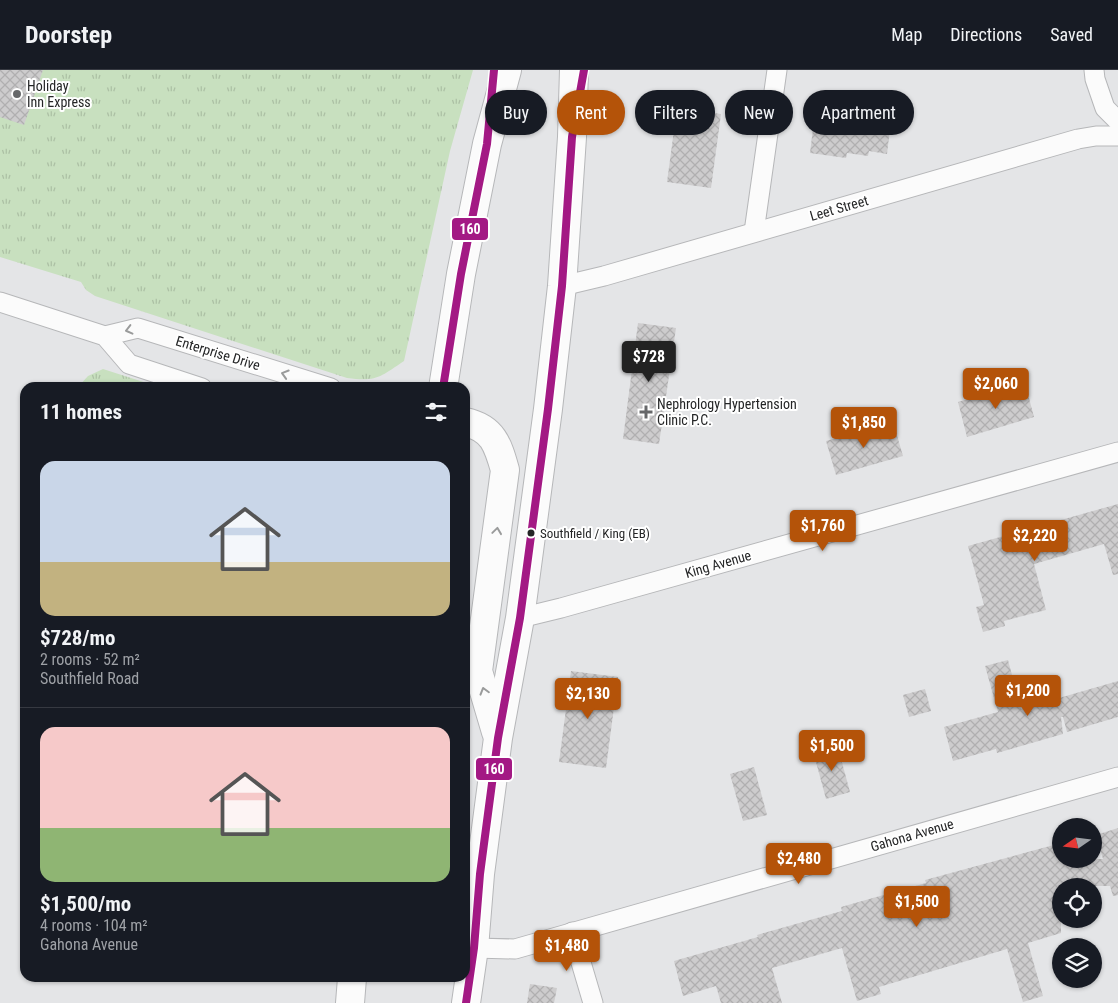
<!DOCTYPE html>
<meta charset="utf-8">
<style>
:root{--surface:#171b24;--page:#242831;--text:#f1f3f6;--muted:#9ea1a6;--line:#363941;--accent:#b45309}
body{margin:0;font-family:"Roboto Condensed",sans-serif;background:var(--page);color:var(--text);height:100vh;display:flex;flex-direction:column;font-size:19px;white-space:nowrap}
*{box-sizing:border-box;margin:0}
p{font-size:16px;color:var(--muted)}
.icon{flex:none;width:28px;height:28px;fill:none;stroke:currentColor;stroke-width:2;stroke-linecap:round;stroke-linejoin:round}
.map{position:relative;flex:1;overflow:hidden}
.panel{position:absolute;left:20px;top:312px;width:450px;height:600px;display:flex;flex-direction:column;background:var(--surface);border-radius:15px;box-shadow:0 1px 4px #0004}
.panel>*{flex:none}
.banner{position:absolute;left:485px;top:20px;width:475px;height:45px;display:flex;gap:10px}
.needle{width:32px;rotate:256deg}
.fabs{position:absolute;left:1052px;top:748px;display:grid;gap:10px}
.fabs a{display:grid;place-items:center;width:50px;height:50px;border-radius:50%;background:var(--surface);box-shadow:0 1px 4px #0004;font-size:25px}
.price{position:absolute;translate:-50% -42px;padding:0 11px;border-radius:5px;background:var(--accent);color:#fff;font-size:16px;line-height:32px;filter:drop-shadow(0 1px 2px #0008)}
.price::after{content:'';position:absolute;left:50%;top:30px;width:15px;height:11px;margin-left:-8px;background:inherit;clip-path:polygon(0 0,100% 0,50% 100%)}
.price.on{background:#222;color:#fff}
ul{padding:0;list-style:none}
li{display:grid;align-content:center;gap:10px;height:265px;padding:0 20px}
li+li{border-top:1px solid var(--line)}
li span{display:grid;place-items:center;height:155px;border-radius:15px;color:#555}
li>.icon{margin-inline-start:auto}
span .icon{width:90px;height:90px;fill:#fffc;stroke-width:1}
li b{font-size:21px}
h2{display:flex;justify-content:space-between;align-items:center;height:60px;padding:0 20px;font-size:21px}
.chip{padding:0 18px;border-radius:22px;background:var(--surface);box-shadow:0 1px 4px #0004;font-size:18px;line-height:45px}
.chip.on{background:var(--accent);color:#fff}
header{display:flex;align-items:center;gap:30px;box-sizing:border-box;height:70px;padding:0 25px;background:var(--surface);border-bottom:1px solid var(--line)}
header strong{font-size:24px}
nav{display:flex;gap:28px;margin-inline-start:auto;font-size:18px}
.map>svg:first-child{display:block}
.grass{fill:url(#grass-tufts)}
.building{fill:url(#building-cross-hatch)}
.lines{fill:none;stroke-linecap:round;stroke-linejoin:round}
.street-casing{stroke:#b6b7b9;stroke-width:21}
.highway-casing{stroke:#b6b7b9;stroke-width:30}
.street{stroke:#fbfbfb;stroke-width:19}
.highway{stroke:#fbfbfb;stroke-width:28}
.bus-1-casing{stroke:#fff;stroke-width:11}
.bus-1{stroke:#a31984;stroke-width:8}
.oneway{stroke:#9a9b9b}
.poi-dot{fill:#67686a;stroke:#fff;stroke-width:2}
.bus-dot{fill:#242526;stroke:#fff;stroke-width:2}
.labels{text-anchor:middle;stroke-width:4;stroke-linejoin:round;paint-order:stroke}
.bus-label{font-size:13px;fill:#242526;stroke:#fff;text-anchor:start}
.poi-label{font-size:14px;fill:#242526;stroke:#fff;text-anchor:start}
.street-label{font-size:14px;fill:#242526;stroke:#fff}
.line-badge{stroke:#fff;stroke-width:2}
.badge-label{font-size:14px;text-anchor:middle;font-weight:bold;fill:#fff}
</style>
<header>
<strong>Doorstep</strong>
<nav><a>Map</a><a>Directions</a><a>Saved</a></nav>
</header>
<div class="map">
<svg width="1118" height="933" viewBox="0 0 1118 933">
<defs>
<pattern id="grass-tufts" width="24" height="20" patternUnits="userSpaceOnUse" patternTransform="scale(1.25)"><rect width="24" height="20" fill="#c8e0bf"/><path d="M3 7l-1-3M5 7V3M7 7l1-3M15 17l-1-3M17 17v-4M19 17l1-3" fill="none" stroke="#acc0a4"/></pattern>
<pattern id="building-cross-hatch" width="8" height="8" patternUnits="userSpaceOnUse" patternTransform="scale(1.25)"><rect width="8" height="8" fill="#cdcccd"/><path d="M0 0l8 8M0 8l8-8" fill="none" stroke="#b0afb0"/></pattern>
</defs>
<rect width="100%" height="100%" fill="#e4e5e7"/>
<g class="grass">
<path d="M0 0H473L450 81 404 291C380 307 377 312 347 308L95 226 86 220 81 212 0 187Z"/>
<polygon points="103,299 159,317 78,317 88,306"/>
</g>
<g class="building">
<polygon points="0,0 43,0 24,55 0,47"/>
<polygon points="677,38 721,44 711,118 667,112"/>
<polygon points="815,42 852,47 851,53 890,59 887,84 869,81 868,86 847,83 846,88 810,83"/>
<polygon points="638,253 676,258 659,374 623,369"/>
<polygon points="1025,313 1034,347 967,367 958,332"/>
<polygon points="893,352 903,386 836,405 826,371"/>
<polygon points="1118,434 1118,504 1113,505 1104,474 1034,494 1046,540 1004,551 1005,556 983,562 976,537 984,535 968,476"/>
<polygon points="1008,590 1021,639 1118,611 1118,647 1067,662 1063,647 1061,647 1063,664 997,683 996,679 953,691 944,657 998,642 985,596"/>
<polygon points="571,601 618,607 606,698 559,692"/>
<polygon points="925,619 931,641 909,647 903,625"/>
<polygon points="837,674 850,722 826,729 813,681"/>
<polygon points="754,697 767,745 743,751 730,704"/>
<polygon points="1118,758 1118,825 1113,826 1110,816 1061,816 1061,863 1028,873 1043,926 1023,932 1007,879 879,917 881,924 857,931 842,878 772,898 782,933 721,933 716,916 683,926 674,891 758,867 757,865 842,841 841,837 926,813 925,810 1061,773 1061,789 1103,789 1096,765"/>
<polygon points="530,914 557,918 554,933 527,933"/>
</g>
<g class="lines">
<defs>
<g id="street">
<polyline points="1094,0 1095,9 1105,38 1118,51"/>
<polyline points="754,162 777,0"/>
<polyline points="562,216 604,206 1078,69 1096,66 1118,66"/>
<polyline points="0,232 105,266 129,294 202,318"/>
<polyline points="105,266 138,258 331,318"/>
<polyline points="520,548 561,538 1118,382"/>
<polyline points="572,862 593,933"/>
<polyline points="474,878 515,879 1118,707"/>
</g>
<g id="highway">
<polyline points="443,318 461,204 487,74 507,0"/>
<path d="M465 352C493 358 498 375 505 400L478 601 496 662"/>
<polyline points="350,933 352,908"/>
<polyline points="466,933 474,878 480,804 498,668 520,548 548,339 562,216 572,67 574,0"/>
</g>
</defs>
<use href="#street" class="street-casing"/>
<use href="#highway" class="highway-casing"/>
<use href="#street" class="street"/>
<use href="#highway" class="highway"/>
<defs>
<g id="bus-1">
<polyline points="443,318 461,204 487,74 494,0"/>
<polyline points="466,933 474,878 480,804 498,668 520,548 548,339 562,216 572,67 584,0"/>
</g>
</defs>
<use href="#bus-1" class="bus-1-casing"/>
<use href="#bus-1" class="bus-1"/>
</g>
<defs><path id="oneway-chevron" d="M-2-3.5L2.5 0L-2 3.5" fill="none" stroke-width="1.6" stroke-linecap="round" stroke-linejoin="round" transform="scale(1.25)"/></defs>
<g class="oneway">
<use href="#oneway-chevron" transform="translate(129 260) rotate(166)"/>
<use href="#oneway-chevron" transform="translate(285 304) rotate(-163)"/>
<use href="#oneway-chevron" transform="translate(497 461) rotate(-82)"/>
<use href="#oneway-chevron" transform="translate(484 621) rotate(-106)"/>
</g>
<g class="poi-dot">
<circle cx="17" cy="24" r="5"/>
<path d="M643.5 334.5h5v5h5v5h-5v5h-5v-5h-5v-5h5z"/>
</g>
<circle class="bus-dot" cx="531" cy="463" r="4.5"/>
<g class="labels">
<g class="bus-label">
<text x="540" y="468">Southfield / King (EB)</text>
</g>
<g class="poi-label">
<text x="27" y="21">Holiday<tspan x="27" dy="16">Inn Express</tspan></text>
<text x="657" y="339">Nephrology Hypertension<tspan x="657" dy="16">Clinic P.C.</tspan></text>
</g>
<g class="street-label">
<text transform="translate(839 138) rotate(-16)" y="5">Leet Street</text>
<text transform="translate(218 283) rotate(17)" y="5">Enterprise Drive</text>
<text transform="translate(718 494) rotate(-16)" y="5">King Avenue</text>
<text transform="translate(912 765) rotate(-16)" y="5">Gahona Avenue</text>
</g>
</g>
<g class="line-badge">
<rect x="451" y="147" width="38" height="24" rx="5" fill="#a31984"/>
<rect x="475" y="687" width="38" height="24" rx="5" fill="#a31984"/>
</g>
<g class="badge-label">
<text x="470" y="164">160</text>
<text x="494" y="704">160</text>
</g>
</svg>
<div class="fabs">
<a><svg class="needle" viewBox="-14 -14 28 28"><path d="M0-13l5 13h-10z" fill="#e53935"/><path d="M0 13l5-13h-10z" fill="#9ea1a6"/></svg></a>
<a><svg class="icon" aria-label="locate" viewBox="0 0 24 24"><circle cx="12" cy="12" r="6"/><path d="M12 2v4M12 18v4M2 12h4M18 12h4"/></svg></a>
<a><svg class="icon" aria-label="layers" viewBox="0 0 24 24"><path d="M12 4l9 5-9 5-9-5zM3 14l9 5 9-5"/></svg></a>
</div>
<b class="price on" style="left:649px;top:313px">$728</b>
<b class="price" style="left:996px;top:340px">$2,060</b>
<b class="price" style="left:864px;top:379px">$1,850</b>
<b class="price" style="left:823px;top:482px">$1,760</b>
<b class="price" style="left:1035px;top:492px">$2,220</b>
<b class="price" style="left:1028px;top:647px">$1,200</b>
<b class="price" style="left:588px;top:650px">$2,130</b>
<b class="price" style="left:832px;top:702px">$1,500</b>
<b class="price" style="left:799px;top:815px">$2,480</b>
<b class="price" style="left:917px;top:858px">$1,500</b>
<b class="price" style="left:567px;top:902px">$1,480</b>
<div class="banner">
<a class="chip">Buy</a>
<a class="chip on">Rent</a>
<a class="chip">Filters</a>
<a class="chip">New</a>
<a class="chip">Apartment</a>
</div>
<section class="panel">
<h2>11 homes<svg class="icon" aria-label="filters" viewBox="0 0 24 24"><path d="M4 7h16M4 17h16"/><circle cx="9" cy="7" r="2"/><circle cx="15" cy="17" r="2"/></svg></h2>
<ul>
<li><span style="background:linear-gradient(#c9d6e8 65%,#c2b280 0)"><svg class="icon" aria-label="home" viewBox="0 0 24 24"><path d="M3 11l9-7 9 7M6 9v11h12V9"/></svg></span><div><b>$728/mo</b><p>2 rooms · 52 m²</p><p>Southfield Road</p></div></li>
<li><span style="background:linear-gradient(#f6c9c9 65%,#8fb573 0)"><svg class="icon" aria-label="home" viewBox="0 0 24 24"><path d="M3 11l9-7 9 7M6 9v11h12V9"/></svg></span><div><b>$1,500/mo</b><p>4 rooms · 104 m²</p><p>Gahona Avenue</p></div></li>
</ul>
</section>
</div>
